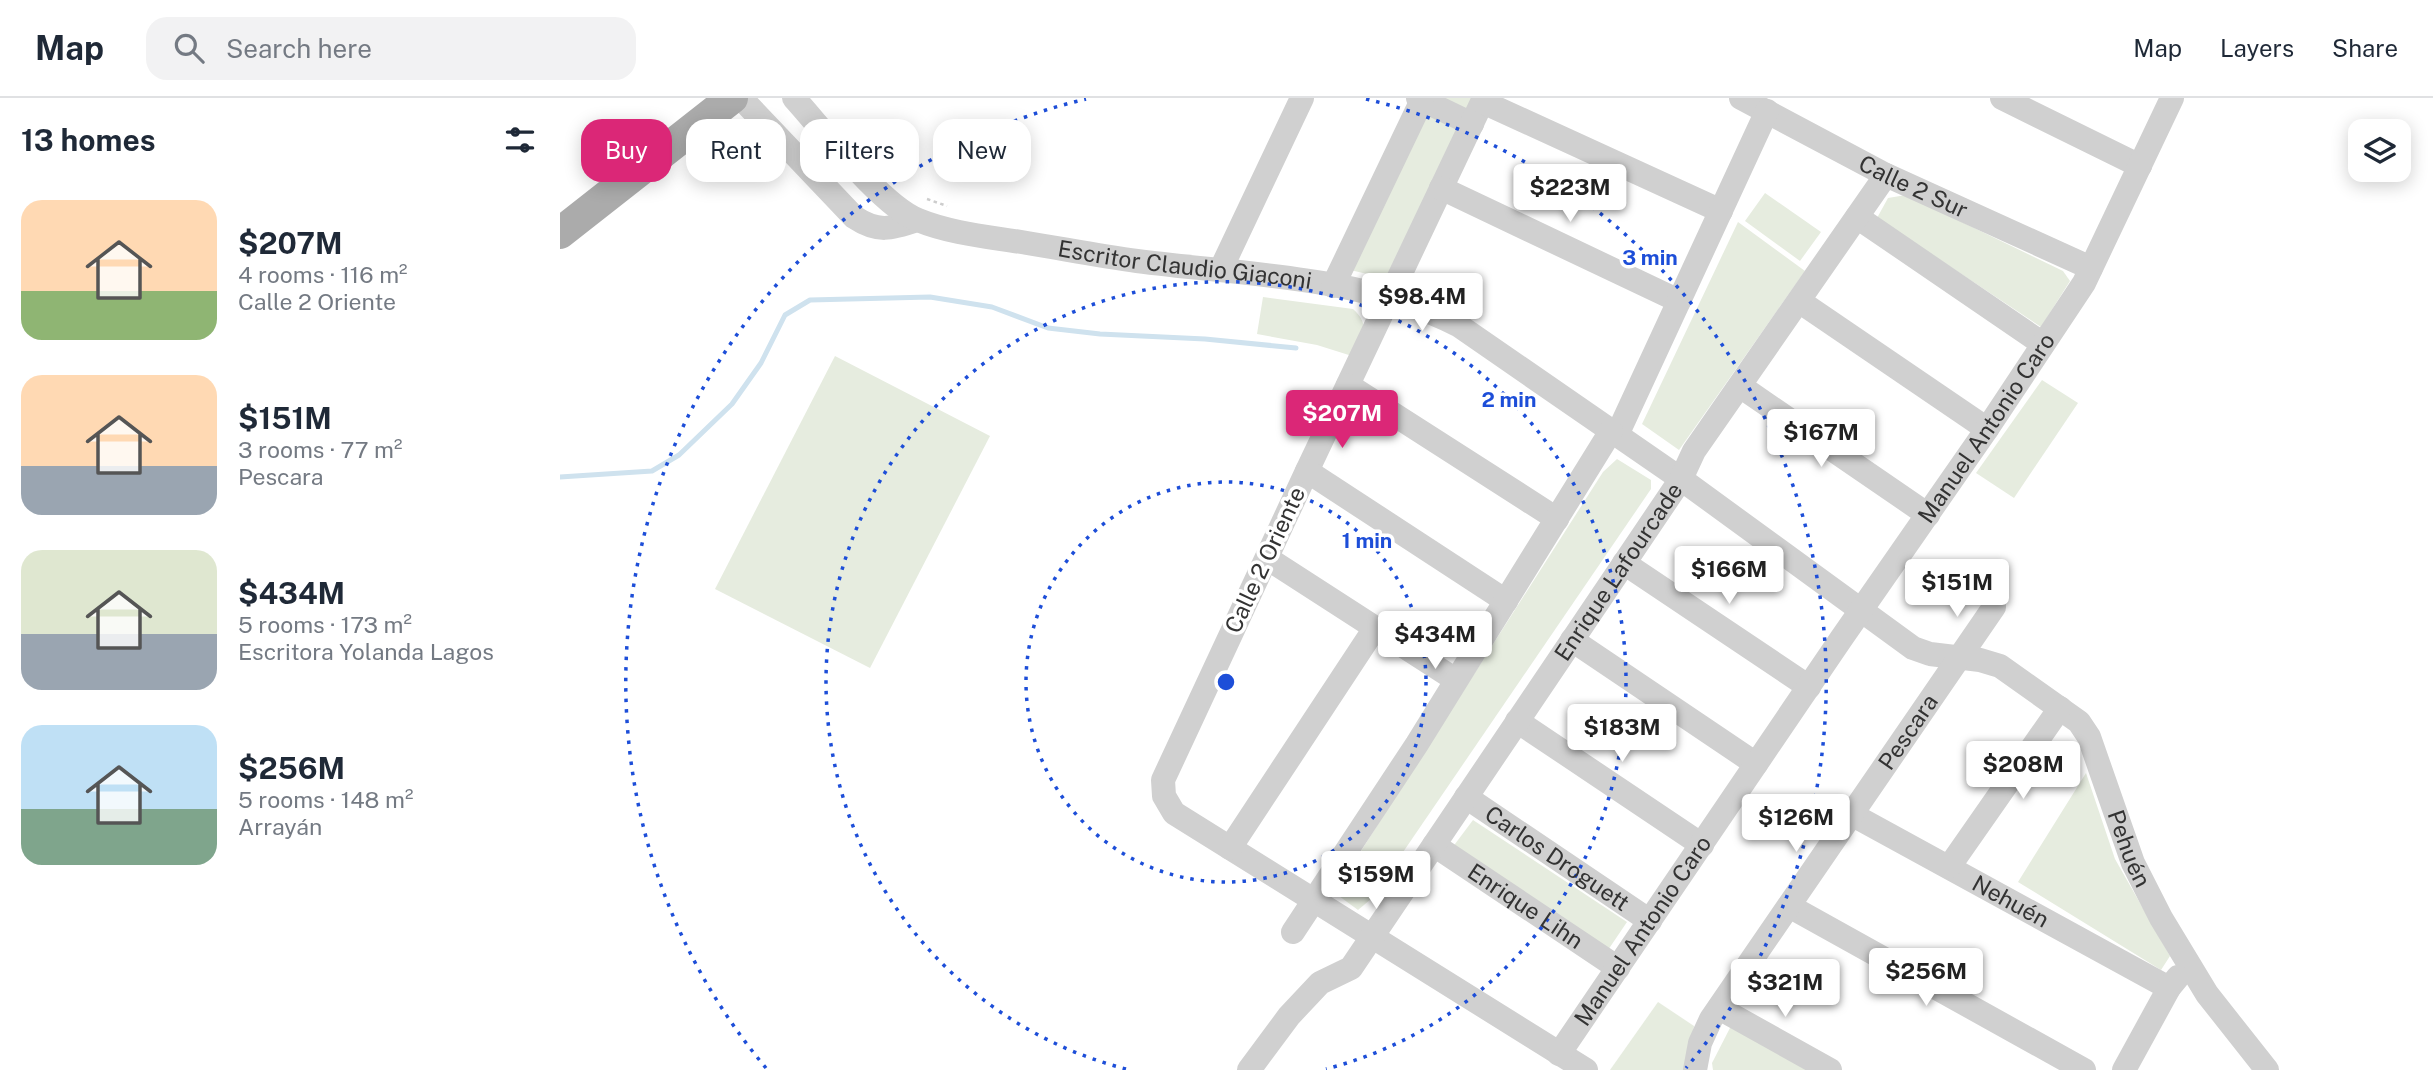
<!DOCTYPE html>
<meta charset="utf-8">
<style>
:root{--surface:#fff;--page:#f2f2f3;--text:#1f2937;--muted:#747a83;--line:#e0e1e3;--accent:#db2777}
body{margin:0;font-family:"Public Sans",sans-serif;background:var(--page);color:var(--text);height:100vh;display:flex;flex-direction:column;font-size:26px;white-space:nowrap}
*{box-sizing:border-box;margin:0}
p{font-size:23px;color:var(--muted)}
.icon{flex:none;width:38px;height:38px;fill:none;stroke:currentColor;stroke-width:2;stroke-linecap:round;stroke-linejoin:round}
.map{position:relative;flex:1;overflow:hidden}
.panel{display:flex;flex-direction:column;background:var(--surface);width:560px}
.panel>*{flex:none}
.banner{position:absolute;left:21px;top:21px;width:665px;height:63px;display:flex;gap:14px}
.controls{position:absolute;left:1788px;top:21px;display:grid;gap:14px}
.controls a{display:grid;place-items:center;width:63px;height:63px;border-radius:14px;background:var(--surface);box-shadow:0 4px 18px #0003;font-size:35px}
.price{position:absolute;translate:-50% -60px;padding:0 16px;border-radius:7px;background:#fff;color:#222;font-size:23px;line-height:46px;filter:drop-shadow(0 2px 4px #0008)}
.price::after{content:'';position:absolute;left:50%;top:42px;width:21px;height:16px;margin-left:-10px;background:inherit;clip-path:polygon(0 0,100% 0,50% 100%)}
.price.selected{background:var(--accent);color:#fff}
ul{padding:0;list-style:none}
li{display:flex;align-items:center;gap:21px;height:175px;padding:0 21px}
li span{display:grid;place-items:center;flex:none;width:196px;height:140px;border-radius:21px;color:#555}
li>.icon{margin-inline-start:auto}
span .icon{width:84px;height:84px;fill:#fffc;stroke-width:1}
li b{font-size:30px}
h2{display:flex;justify-content:space-between;align-items:center;height:84px;padding:0 21px;font-size:30px}
.chip{padding:0 24px;border-radius:21px;background:var(--surface);box-shadow:0 4px 18px #0003;font-size:24px;line-height:63px}
.chip.selected{background:var(--accent);color:#fff}
header{display:flex;align-items:center;gap:42px;box-sizing:border-box;height:98px;padding:0 35px;background:var(--surface);border-bottom:2px solid var(--line)}
header strong{font-size:33px}
nav{display:flex;gap:38px;margin-inline-start:auto;font-size:24px}
.search{width:490px;height:63px;background:var(--page);display:flex;align-items:center;gap:18px;box-sizing:border-box;padding:0 24px;border-radius:21px;color:var(--muted);font-size:26px}
main{display:flex;flex:1;min-height:0}
.map>svg:first-child{display:block}
.green{fill:#e6ecdf}
.lines{fill:none;stroke-linecap:round;stroke-linejoin:round}
.stream{stroke:#cfe2ee;stroke-width:5}
.path{stroke:#cdcdcd;stroke-width:2.5;stroke-dasharray:3.5 3.5;stroke-linecap:butt}
.minor{stroke:#d0d0d0;stroke-width:24}
.major{stroke:#ababab;stroke-width:32}
.ring{fill:none;stroke:#1d4ed8;stroke-width:3.5;stroke-dasharray:3.5 7}
.labels{text-anchor:middle;stroke-width:7;stroke-linejoin:round;paint-order:stroke}
.street-label{font-size:23px;fill:#333;stroke:#fff}
.centre{fill:#1d4ed8;stroke:#fff;stroke-width:3.5}
.ring-label{font-size:21px;text-anchor:middle;font-weight:bold;fill:#1d4ed8;stroke:#fff;stroke-width:7;stroke-linejoin:round;paint-order:stroke}
</style>
<header>
<strong>Map</strong>
<div class="search"><svg class="icon" aria-label="search" viewBox="0 0 24 24"><circle cx="10" cy="10" r="6"/><path d="M15 15l6 6"/></svg>Search here</div>
<nav><a>Map</a><a>Layers</a><a>Share</a></nav>
</header>
<main>
<section class="panel">
<h2>13 homes<svg class="icon" aria-label="filters" viewBox="0 0 24 24"><path d="M4 7h16M4 17h16"/><circle cx="9" cy="7" r="2"/><circle cx="15" cy="17" r="2"/></svg></h2>
<ul>
<li><span style="background:linear-gradient(#ffd9b3 65%,#8fb573 0)"><svg class="icon" aria-label="home" viewBox="0 0 24 24"><path d="M3 11l9-7 9 7M6 9v11h12V9"/></svg></span><div><b>$207M</b><p>4 rooms · 116 m²</p><p>Calle 2 Oriente</p></div></li>
<li><span style="background:linear-gradient(#ffd9b3 65%,#9aa5b1 0)"><svg class="icon" aria-label="home" viewBox="0 0 24 24"><path d="M3 11l9-7 9 7M6 9v11h12V9"/></svg></span><div><b>$151M</b><p>3 rooms · 77 m²</p><p>Pescara</p></div></li>
<li><span style="background:linear-gradient(#dfe7d0 60%,#9aa5b1 0)"><svg class="icon" aria-label="home" viewBox="0 0 24 24"><path d="M3 11l9-7 9 7M6 9v11h12V9"/></svg></span><div><b>$434M</b><p>5 rooms · 173 m²</p><p>Escritora Yolanda Lagos</p></div></li>
<li><span style="background:linear-gradient(#bfe0f5 60%,#7fa58c 0)"><svg class="icon" aria-label="home" viewBox="0 0 24 24"><path d="M3 11l9-7 9 7M6 9v11h12V9"/></svg></span><div><b>$256M</b><p>5 rooms · 148 m²</p><p>Arrayán</p></div></li>
</ul>
</section>
<div class="map">
<svg width="1873" height="972" viewBox="0 0 1873 972">
<rect width="100%" height="100%" fill="#fff"/>
<g class="green">
<polygon points="868,0 914,0 829,181 790,172"/>
<polygon points="1205,95 1261,134 1240,163 1185,123"/>
<polygon points="1346,97 1503,173 1510,183 1481,229 1317,120 1328,100"/>
<polygon points="1178,124 1245,173 1119,352 1082,326"/>
<path d="M703 199 793 211C812 228 801 238 792 258L757 247 697 236Z"/>
<polygon points="275,258 430,338 310,570 155,491"/>
<polygon points="1482,282 1518,305 1454,400 1416,375"/>
<polygon points="1057,361 1091,382 1091,391 811,801 798,812 779,798 778,789 1043,374"/>
<polygon points="1526,675 1555,761 1610,858 1601,872 1458,784"/>
<polygon points="913,722 1067,824 1046,855 892,750"/>
<polygon points="1098,904 1134,928 1128,972 1050,972"/>
<polygon points="1171,928 1248,972 1153,972 1152,965"/>
</g>
<g class="lines">
<polyline class="stream" points="0,379 92,373 119,357 172,306 201,265 225,217 250,202 370,199 432,209 488,230 540,236 645,241 736,250"/>
<polyline class="path" points="367,101 387,108"/>
<g class="minor">
<path d="M181 0 294 119C318 135 331 131 357 122"/>
<path id="s1" d="M234 0C262 31 322 108 358 122 392 136 432 139 467 145 504 151 541 158 577 163 684 177 800 177 898 227L1121 381 1353 550 1370 556 1420 562 1440 568 1519 624 1529 639 1573 765 1601 820 1647 896 1707 972"/>
<polyline points="858,0 912,26"/>
<polyline points="924,0 747,373 603,682 604,698 614,715 1026,972"/>
<path id="s2" d="M1181 0 1326 77 1531 170"/>
<polyline points="1442,0 1580,68"/>
<polyline points="923,4 1161,113"/>
<polyline points="881,90 1119,203"/>
<polyline points="1297,119 1483,246"/>
<polyline points="661,171 742,0"/>
<polyline points="773,188 862,2"/>
<polyline points="1239,203 1427,331"/>
<polyline points="788,287 997,421"/>
<polyline points="1180,288 1368,417"/>
<polyline points="1057,337 1207,13"/>
<polyline points="747,373 946,503"/>
<polyline points="707,460 896,582"/>
<polyline points="1064,465 1249,589"/>
<polyline points="1012,542 1196,666"/>
<polyline points="957,623 1142,747"/>
<path id="s3" d="M906 699 1090 823"/>
<path id="s4" d="M1291 716 1609 890"/>
<path id="s5" d="M874 747 1058 870"/>
<polyline points="670,750 815,530"/>
<polyline points="1389,769 1500,610"/>
<polyline points="1229,808 1524,972"/>
<polyline points="733,834 857,646 1051,333"/>
<polyline points="1159,910 1270,972"/>
<path id="s6" d="M999 956 1281 541 1427 331 1524 185 1612 0"/>
<path id="s7" d="M689 972 729 918 760 885 791 870 1121 381 1134 353 1326 77"/>
<path id="s8" d="M1135 972 1140 945 1151 921 1434 509"/>
<polyline points="1564,972 1609,890 1618,879"/>
</g>
<polyline class="major" points="0,135 172,0"/>
</g>
<g class="ring">
<circle cx="666" cy="584" r="200"/>
<path d="M566 971A400 400 0 1 1 766 971"/>
<path d="M206 970A600 600 0 0 1 526 1M806 1A600 600 0 0 1 1126 970"/>
</g>
<g class="labels">
<g class="street-label">
<text dy="8" stroke="none"><textPath href="#s2" startOffset="194">Calle 2 Sur</textPath></text>
<text dy="8" stroke="none"><textPath href="#s1" startOffset="446">Escritor Claudio Giaconi</textPath></text>
<text dy="8" stroke="none"><textPath href="#s6" startOffset="758">Manuel Antonio Caro</textPath></text>
<text transform="translate(705 462) rotate(-65)" y="8">Calle 2 Oriente</text>
<text dy="8" stroke="none"><textPath href="#s7" startOffset="625">Enrique Lafourcade</textPath></text>
<text dy="8" stroke="none"><textPath href="#s8" startOffset="402">Pescara</textPath></text>
<text dy="8" stroke="none"><textPath href="#s1" startOffset="1608">Pehuén</textPath></text>
<text dy="8" stroke="none"><textPath href="#s3" startOffset="110">Carlos Droguett</textPath></text>
<text dy="8" stroke="none"><textPath href="#s4" startOffset="182">Nehuén</textPath></text>
<text dy="8" stroke="none"><textPath href="#s5" startOffset="110">Enrique Lihn</textPath></text>
<text dy="8" stroke="none"><textPath href="#s6" startOffset="149">Manuel Antonio Caro</textPath></text>
</g>
</g>
<circle cx="666" cy="584" r="10" class="centre"/>
<g class="ring-label">
<text x="1090" y="167">3 min</text>
<text x="949" y="309">2 min</text>
<text x="807" y="450">1 min</text>
</g>
</svg>
<div class="controls">
<a><svg class="icon" aria-label="layers" viewBox="0 0 24 24"><path d="M12 4l9 5-9 5-9-5zM3 14l9 5 9-5"/></svg></a>
</div>
<b class="price" style="left:1010px;top:126px">$223M</b>
<b class="price" style="left:862px;top:235px">$98.4M</b>
<b class="price selected" style="left:782px;top:352px">$207M</b>
<b class="price" style="left:1261px;top:371px">$167M</b>
<b class="price" style="left:1169px;top:508px">$166M</b>
<b class="price" style="left:1397px;top:521px">$151M</b>
<b class="price" style="left:875px;top:573px">$434M</b>
<b class="price" style="left:1062px;top:666px">$183M</b>
<b class="price" style="left:1463px;top:703px">$208M</b>
<b class="price" style="left:1236px;top:756px">$126M</b>
<b class="price" style="left:816px;top:813px">$159M</b>
<b class="price" style="left:1366px;top:910px">$256M</b>
<b class="price" style="left:1225px;top:921px">$321M</b>
<div class="banner">
<a class="chip selected">Buy</a>
<a class="chip">Rent</a>
<a class="chip">Filters</a>
<a class="chip">New</a>
</div>
</div>
</main>
